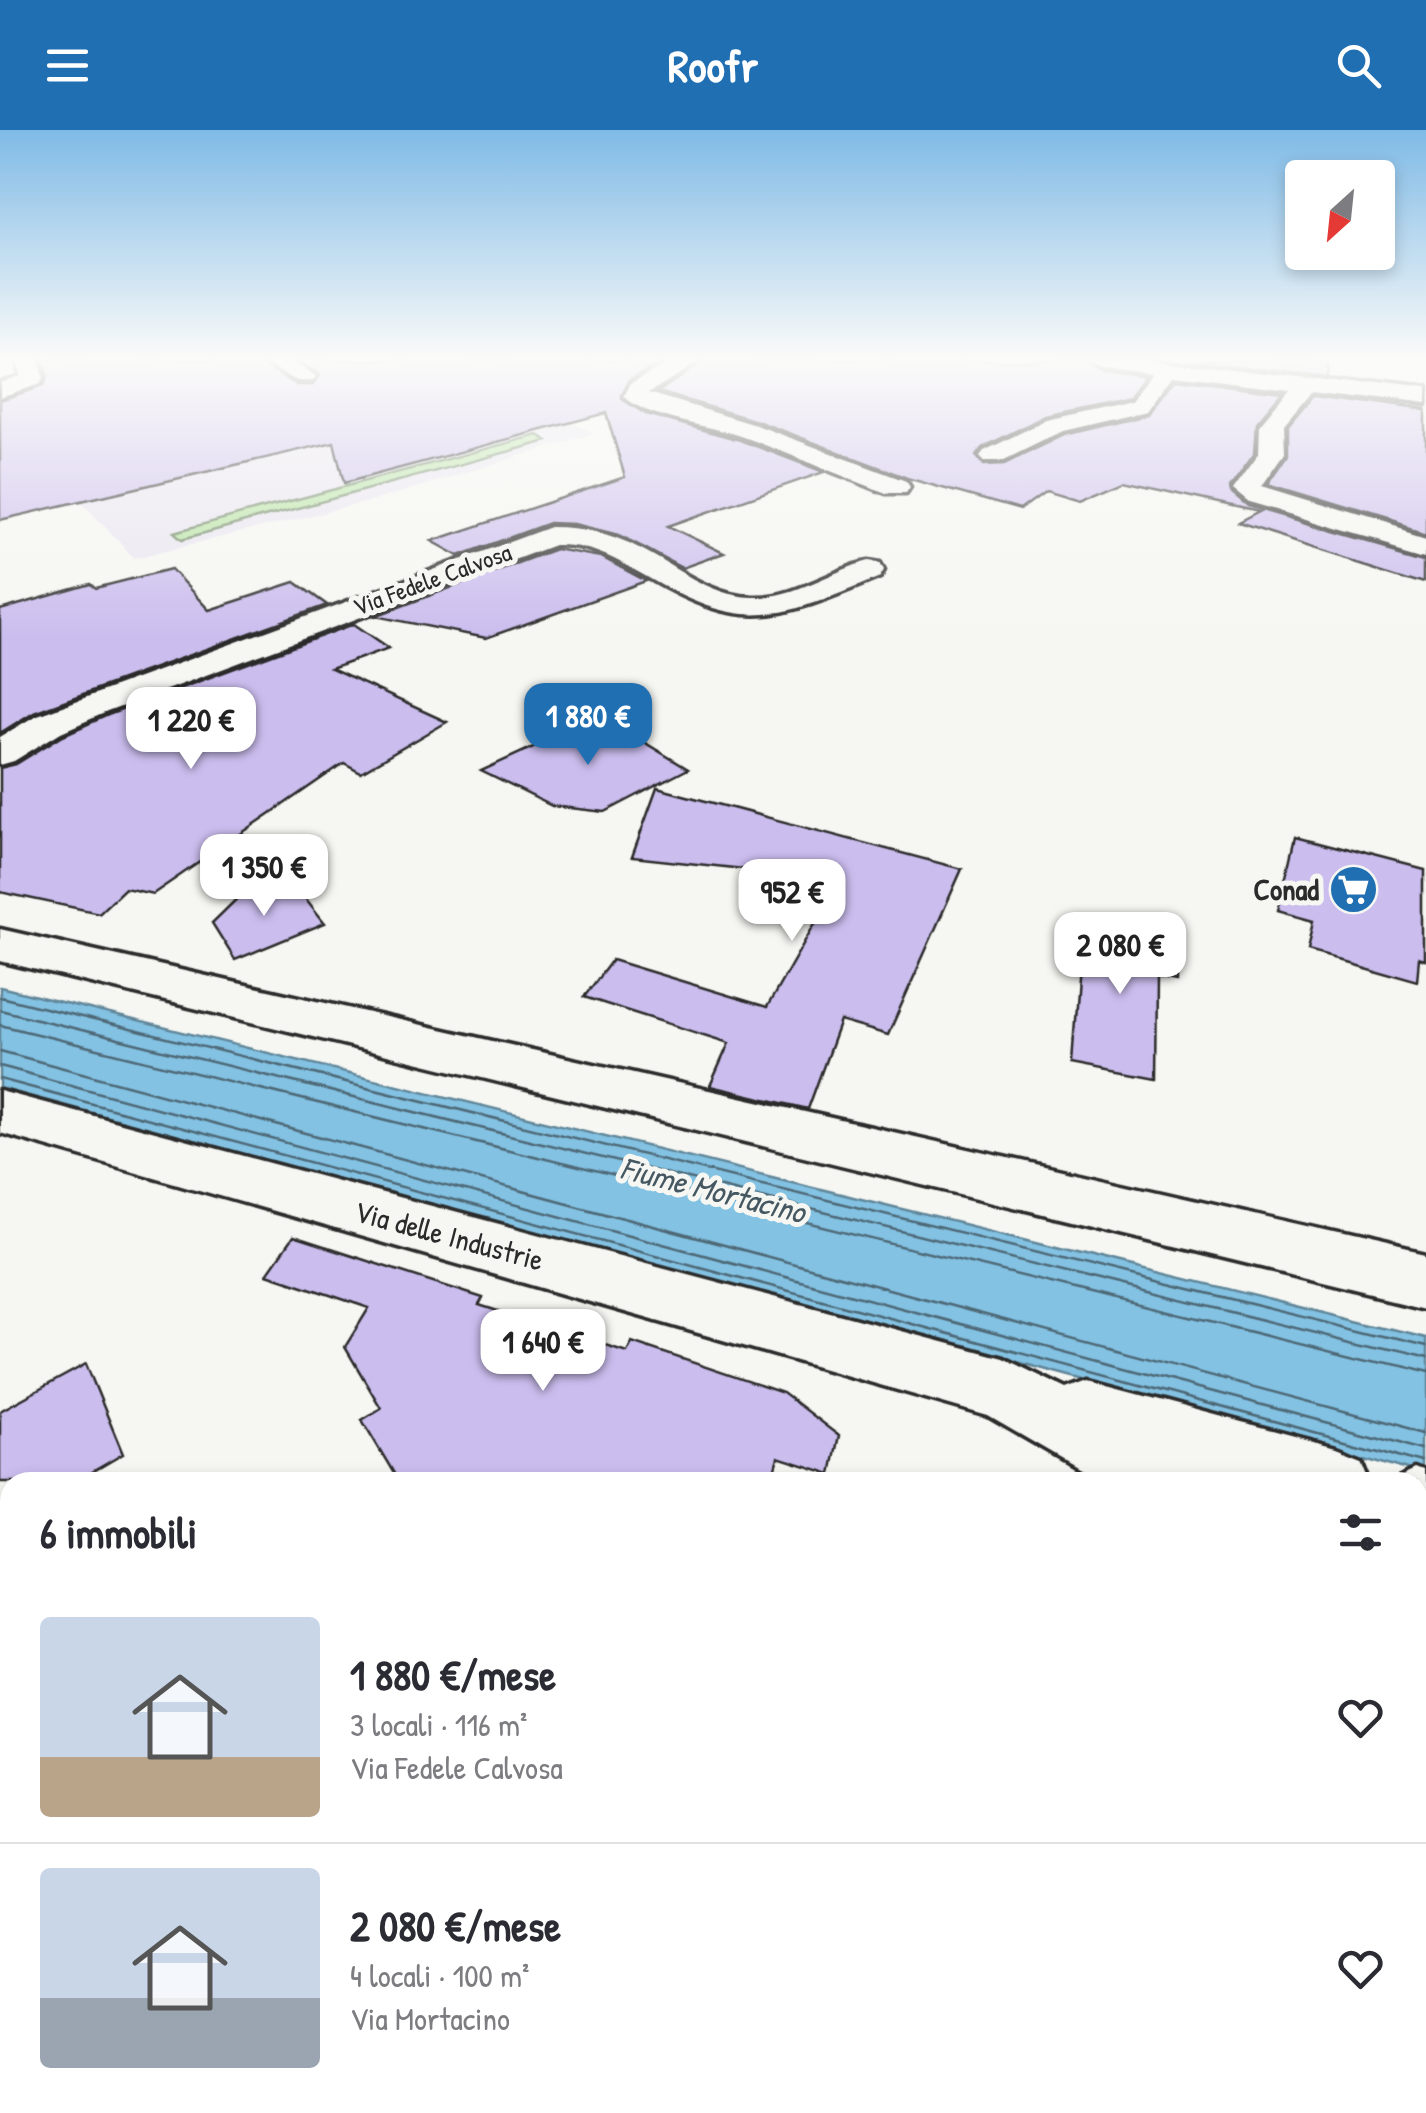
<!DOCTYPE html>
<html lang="it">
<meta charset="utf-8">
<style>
:root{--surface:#fff;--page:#f7f7f7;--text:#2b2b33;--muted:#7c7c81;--line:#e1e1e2;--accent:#1f6fb2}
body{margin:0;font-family:"Patrick Hand",sans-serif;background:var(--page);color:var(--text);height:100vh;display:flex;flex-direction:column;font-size:38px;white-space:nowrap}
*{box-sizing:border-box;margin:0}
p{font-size:32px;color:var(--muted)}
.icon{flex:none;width:55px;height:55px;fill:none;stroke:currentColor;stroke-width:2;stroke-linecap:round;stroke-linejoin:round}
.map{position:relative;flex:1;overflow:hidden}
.details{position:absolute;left:0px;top:1342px;width:1428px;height:642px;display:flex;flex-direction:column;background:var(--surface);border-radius:30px 30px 0 0;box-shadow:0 5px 15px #0003}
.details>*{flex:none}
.needle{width:65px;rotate:207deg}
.controls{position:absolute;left:1285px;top:30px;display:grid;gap:20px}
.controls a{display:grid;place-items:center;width:110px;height:110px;border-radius:10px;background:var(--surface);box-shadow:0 5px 15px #0003;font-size:50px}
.price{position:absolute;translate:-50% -85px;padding:0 22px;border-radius:20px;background:#fff;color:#222;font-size:32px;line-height:65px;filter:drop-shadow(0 2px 5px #0008)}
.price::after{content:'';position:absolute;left:50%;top:60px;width:30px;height:22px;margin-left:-15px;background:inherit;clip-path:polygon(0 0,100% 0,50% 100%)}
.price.selected{background:var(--accent);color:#fff}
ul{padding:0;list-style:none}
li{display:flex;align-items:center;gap:30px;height:250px;padding:0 40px}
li+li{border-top:2px solid var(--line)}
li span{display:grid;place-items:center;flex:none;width:280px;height:200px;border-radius:10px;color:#555}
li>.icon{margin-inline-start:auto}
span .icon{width:120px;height:120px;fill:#fffc;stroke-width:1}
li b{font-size:42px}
h2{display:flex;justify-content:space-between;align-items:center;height:120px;padding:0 40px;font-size:42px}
header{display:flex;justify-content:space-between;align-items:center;height:130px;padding:0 40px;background:var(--accent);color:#fff;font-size:45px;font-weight:700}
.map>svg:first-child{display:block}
.built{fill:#e9e5f1}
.green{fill:#b6e3a1;stroke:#708766;stroke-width:2.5}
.water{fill:#83c2e3;stroke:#608699;stroke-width:2.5}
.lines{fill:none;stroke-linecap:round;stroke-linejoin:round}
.shore{stroke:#4e6775;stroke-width:2.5}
.building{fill:#cbbdee;stroke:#2b2b2b;stroke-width:2.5}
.minor-casing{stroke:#2b2b2b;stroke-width:7}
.minor{fill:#f6f6f2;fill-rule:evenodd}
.labels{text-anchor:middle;stroke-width:10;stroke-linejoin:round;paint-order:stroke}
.far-street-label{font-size:25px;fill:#2b2b2b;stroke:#f6f6f2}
.poi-label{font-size:30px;font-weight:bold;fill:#2b2b2b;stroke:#f6f6f2;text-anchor:end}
.street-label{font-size:30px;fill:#2b2b2b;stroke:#f6f6f2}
.water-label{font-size:32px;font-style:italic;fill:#455862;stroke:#f6f6f2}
</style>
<header><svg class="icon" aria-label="menu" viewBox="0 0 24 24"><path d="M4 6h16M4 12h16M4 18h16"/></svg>Roofr<svg class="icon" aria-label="search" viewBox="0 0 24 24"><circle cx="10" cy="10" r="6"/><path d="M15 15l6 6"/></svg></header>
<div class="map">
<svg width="1426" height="1983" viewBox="0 0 1426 1983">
<rect width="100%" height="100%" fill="#f6f6f2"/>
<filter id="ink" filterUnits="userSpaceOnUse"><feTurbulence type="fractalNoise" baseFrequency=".01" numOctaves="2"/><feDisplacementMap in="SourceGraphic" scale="20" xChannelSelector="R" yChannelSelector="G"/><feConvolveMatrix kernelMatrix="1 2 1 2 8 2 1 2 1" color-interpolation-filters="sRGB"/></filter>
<g filter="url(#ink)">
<polygon class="built" points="365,230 512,270 594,303 376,370 134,428 58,347 249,261"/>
<polygon class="green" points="538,305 548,311 182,409 174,402"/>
<polygon class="water" points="0,857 1426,1208 1426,1342 0,958"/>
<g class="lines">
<g class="shore">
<polyline points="0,867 1426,1217"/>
<polyline points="0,880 1426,1230"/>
<polyline points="0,895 1426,1245"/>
<polyline points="0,921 1426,1303"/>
<polyline points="0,936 1426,1319"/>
<polyline points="0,949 1426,1332"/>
</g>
</g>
<g class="building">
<polygon points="43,230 256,230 297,255 313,255 320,245 296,230 666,230 629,250 622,269 646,284 740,310 824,342 668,396 724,423 682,438 619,405 574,394 549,393 459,426 432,411 625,347 606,283 344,353 334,312 0,390 0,270 43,256 47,248"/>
<polygon points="705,230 1086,230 1100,240 1146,246 1130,268 1045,286 982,318 976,326 984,335 1004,334 1064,305 1149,285 1176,249 1282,262 1257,292 1255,322 1230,357 1231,362 1248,376 1426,427 1426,452 1238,393 1259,382 1124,352 1080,371 1046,361 1020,380 907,348 757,291 658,262"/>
<polygon points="1187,230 1305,230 1328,233 1327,247"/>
<polygon points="1313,266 1426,281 1426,402 1268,354 1288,325 1288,296"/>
<polygon points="555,419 601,427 646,451 486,508 375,486"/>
<polygon points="171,439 209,480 295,452 327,475 34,582 0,603 0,480 91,454 96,458"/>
<polygon points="354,494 389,518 331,539 447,592 361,642 344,633 153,764 125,758 99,783 0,762 0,638 16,634 63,605 108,585"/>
<polygon points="601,586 688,639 605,682 552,676 481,641"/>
<polygon points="657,658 962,739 888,905 840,891 808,979 710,956 729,913 584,867 612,830 767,877 834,760 762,741 632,727"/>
<polygon points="1295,707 1426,741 1426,832 1419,830 1417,851 1308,820 1314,790 1278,780"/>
<polygon points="254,752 303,765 325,793 235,830 212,793"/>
<polygon points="1082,789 1177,806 1177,852 1157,848 1156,949 1072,933"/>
<polygon points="293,1107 483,1168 479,1175 627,1222 632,1212 783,1263 839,1306 831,1344 778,1327 771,1352 399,1352 362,1290 381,1278 345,1217 369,1178 267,1144"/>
<polygon points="86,1234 123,1324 75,1352 0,1352 0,1281"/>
</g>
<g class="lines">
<defs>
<g id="minor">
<polygon points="17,230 39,230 43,249 40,254 0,267 0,252 20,246"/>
<polygon points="260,230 289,230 316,246 313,251 297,251"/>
<path d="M674 230H701L649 263 756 295 906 351 910 357 906 363H886C838 344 790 324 741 306 710 295 645 289 624 266L631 253Z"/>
<polygon points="1089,230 1155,230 1426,262 1426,276 1311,262 1284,295 1285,323 1262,356 1426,406 1426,424 1249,372 1233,359 1259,323 1260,294 1289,259 1174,245 1148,281 1063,301 1002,331 984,331 980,326 984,321 1046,290 1132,271 1153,243 1100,236"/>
<path d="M550 397C582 397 611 403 639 418 675 436 710 466 752 467 793 469 830 441 869 431L880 433 884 440 880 447C781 488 745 505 647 447 616 429 590 414 554 415L107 582 61 602 14 631 0 635V607L35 586Z"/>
<polygon points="0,799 1426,1123 1426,1177 0,831"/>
<polygon points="0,961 1003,1228 1067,1259 1088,1251 1336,1317 1361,1327 1371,1352 1216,1352 1203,1349 1204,1352 1102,1352 988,1286 0,1003"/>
<polygon points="1418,1339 1426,1342 1426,1414 1418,1411 1418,1352 1391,1352"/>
<polygon points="1418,1454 1426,1458 1426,1537 1418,1533"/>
</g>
</defs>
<use href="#minor" class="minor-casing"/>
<use href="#minor" class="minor"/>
</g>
</g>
<linearGradient id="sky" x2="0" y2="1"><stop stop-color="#7fbae6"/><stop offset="0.45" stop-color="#fbfbf9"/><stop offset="1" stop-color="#fbfbf9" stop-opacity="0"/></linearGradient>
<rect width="1426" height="508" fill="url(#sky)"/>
<defs>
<symbol id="supermarket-disc" viewBox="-11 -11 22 22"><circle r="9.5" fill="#1f6fb2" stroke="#f6f6f2"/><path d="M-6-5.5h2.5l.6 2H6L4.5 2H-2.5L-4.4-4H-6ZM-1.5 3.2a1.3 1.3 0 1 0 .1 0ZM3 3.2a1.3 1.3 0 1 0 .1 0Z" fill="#fff"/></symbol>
</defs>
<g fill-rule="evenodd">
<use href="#supermarket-disc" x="1326" y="732" width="55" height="55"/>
</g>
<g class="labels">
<g class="far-street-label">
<text transform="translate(432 449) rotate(-20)" y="9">Via Fedele Calvosa</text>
</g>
<g class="poi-label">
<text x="1319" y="770">Conad</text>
</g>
<g class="street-label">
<text transform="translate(449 1106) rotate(15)" y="10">Via delle Industrie</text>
</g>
<g class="water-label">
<text transform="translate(713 1060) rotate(14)" y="11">Fiume Mortacino</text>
</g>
</g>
</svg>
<div class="controls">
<a><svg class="needle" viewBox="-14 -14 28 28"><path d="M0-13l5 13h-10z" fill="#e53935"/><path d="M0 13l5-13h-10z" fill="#7c7c81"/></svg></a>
</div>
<b class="price selected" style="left:588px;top:638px">1 880 €</b>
<b class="price" style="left:191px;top:642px">1 220 €</b>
<b class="price" style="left:264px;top:789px">1 350 €</b>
<b class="price" style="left:792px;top:814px">952 €</b>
<b class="price" style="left:1120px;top:867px">2 080 €</b>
<b class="price" style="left:543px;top:1264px">1 640 €</b>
<section class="details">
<h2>6 immobili<svg class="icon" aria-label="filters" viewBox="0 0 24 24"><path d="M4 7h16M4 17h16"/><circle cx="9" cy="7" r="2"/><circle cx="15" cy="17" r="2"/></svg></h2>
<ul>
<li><span style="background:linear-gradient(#c9d6e8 70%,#b9a48a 0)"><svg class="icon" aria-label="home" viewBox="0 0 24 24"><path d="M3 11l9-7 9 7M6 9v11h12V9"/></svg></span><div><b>1 880 €/mese</b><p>3 locali · 116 m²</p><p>Via Fedele Calvosa</p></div><svg class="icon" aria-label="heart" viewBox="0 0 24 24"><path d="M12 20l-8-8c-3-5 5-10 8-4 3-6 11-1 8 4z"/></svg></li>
<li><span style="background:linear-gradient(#c9d6e8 65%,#9aa5b1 0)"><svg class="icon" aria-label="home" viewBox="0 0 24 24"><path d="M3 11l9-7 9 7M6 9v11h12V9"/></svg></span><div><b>2 080 €/mese</b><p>4 locali · 100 m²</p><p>Via Mortacino</p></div><svg class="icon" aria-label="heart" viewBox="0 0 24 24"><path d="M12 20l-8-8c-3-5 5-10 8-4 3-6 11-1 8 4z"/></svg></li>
</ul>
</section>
</div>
